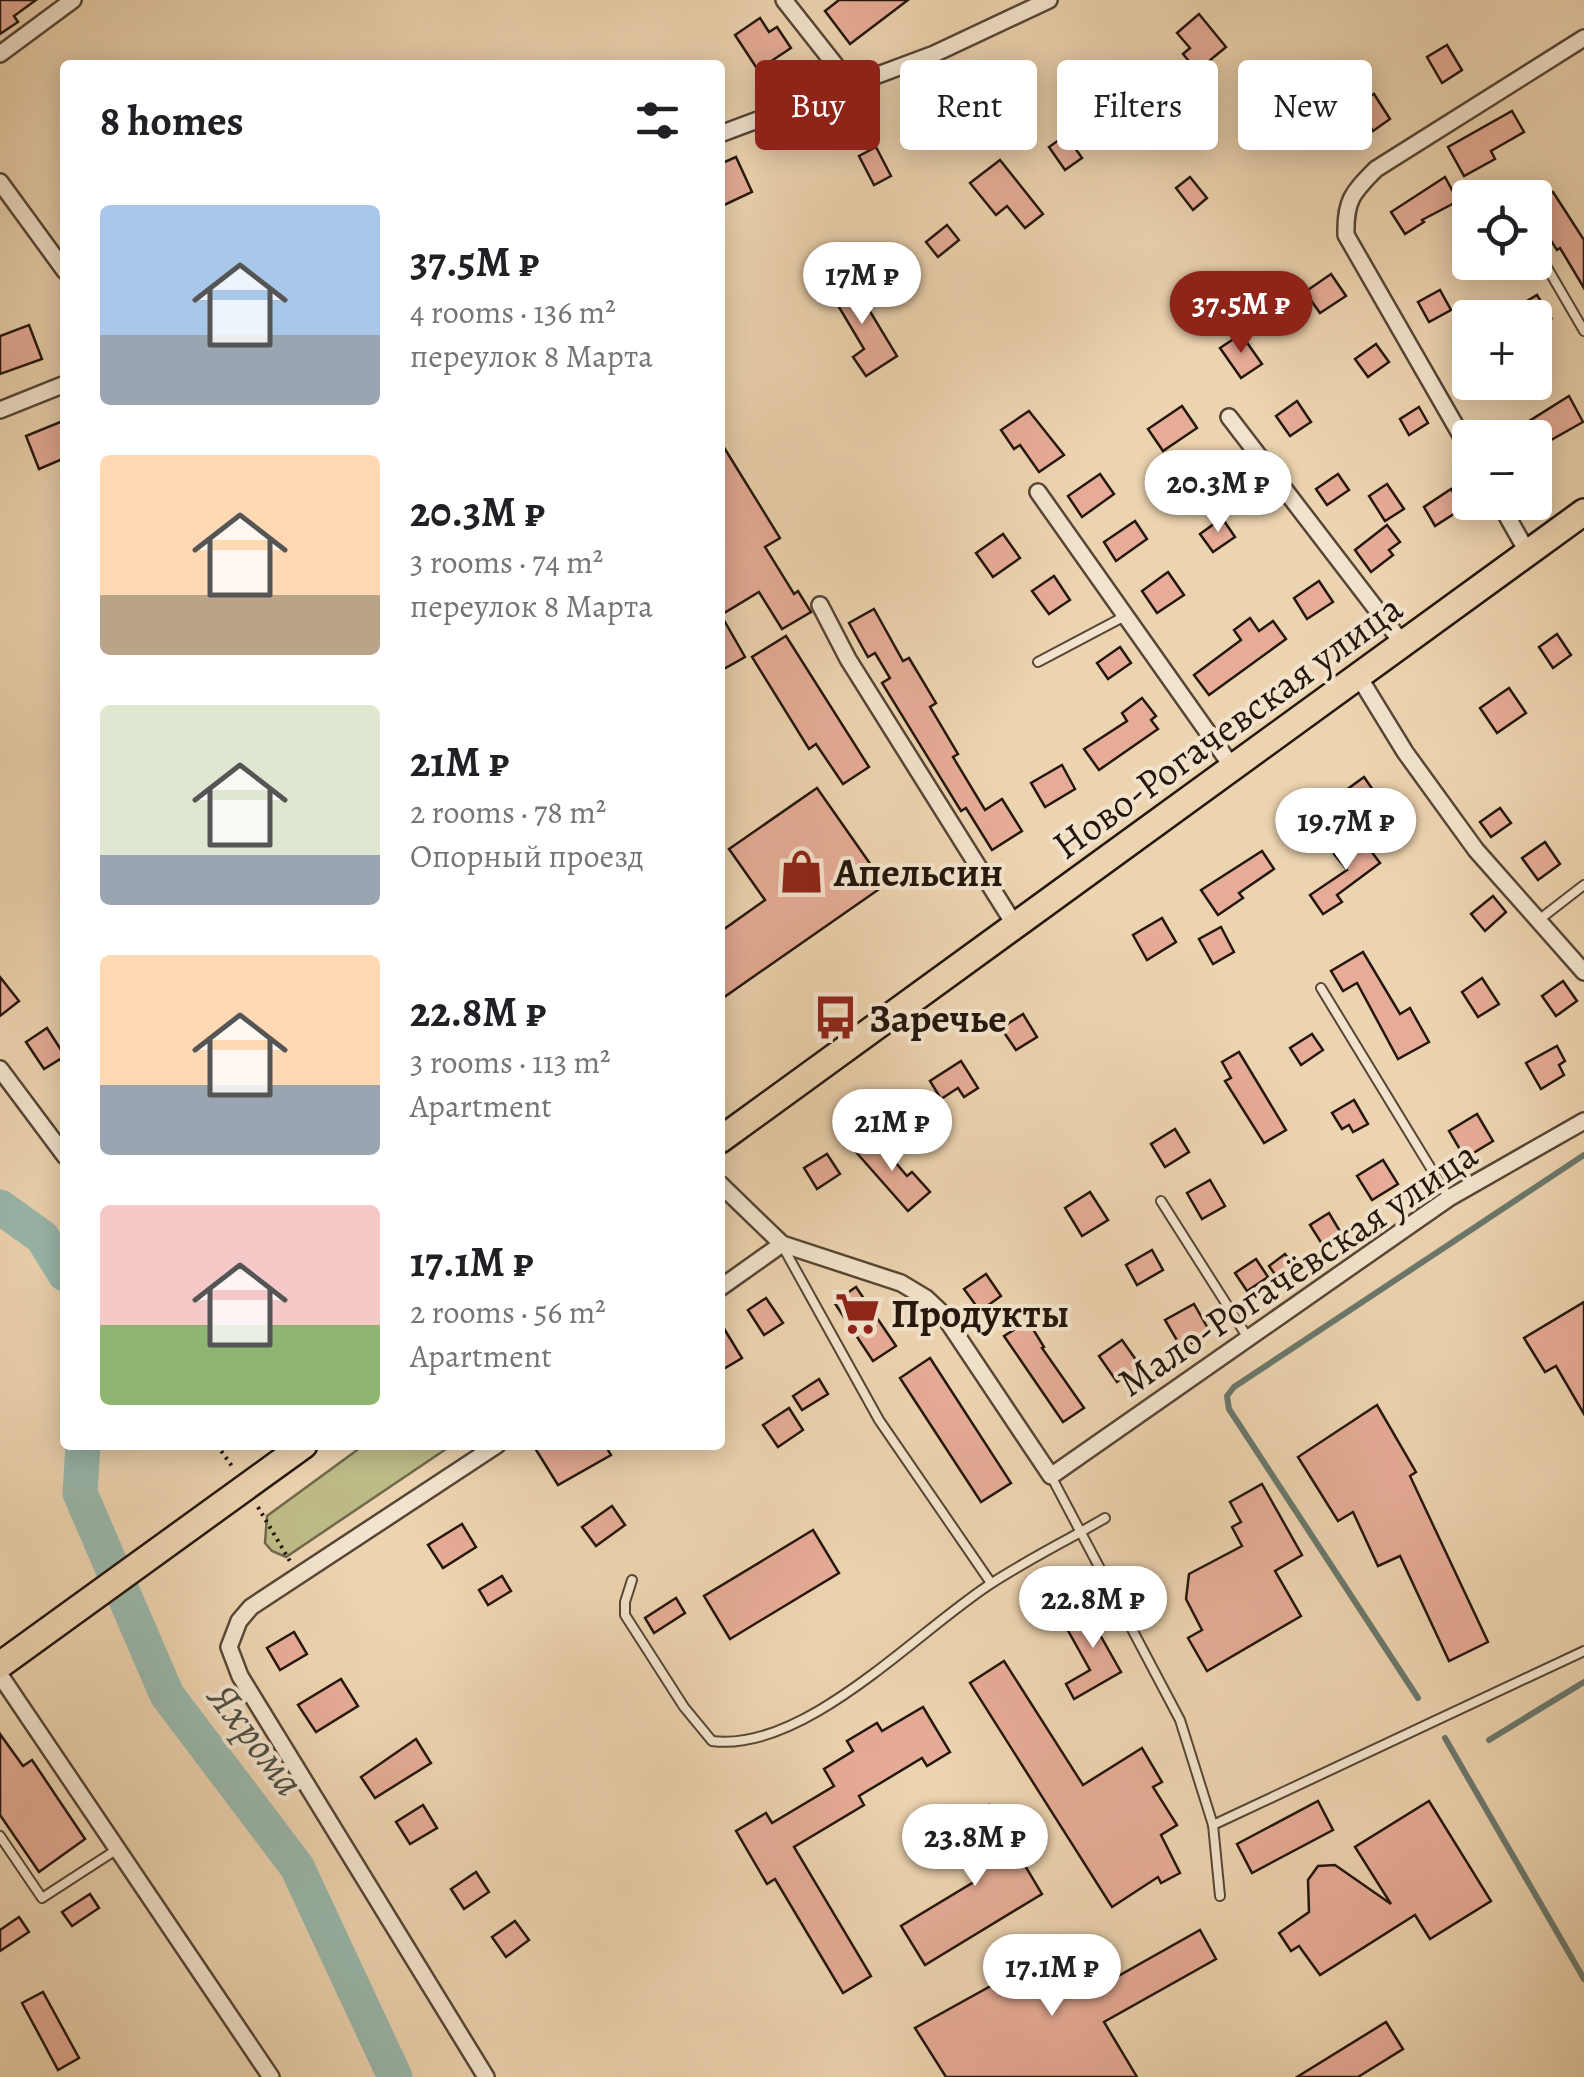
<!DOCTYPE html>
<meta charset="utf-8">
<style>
:root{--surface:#fff;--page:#f2f2f2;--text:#202124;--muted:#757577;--accent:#8f2418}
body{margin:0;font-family:Alegreya,serif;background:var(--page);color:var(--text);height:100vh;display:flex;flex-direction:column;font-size:38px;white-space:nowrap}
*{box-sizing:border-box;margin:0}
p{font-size:32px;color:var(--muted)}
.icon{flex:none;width:55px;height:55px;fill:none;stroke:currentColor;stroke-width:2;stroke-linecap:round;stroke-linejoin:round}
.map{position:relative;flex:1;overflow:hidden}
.side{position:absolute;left:60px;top:60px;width:665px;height:1390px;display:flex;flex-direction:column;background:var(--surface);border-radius:10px;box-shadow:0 5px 25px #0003}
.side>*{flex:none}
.guide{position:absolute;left:755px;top:60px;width:678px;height:90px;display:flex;gap:20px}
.controls{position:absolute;left:1452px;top:180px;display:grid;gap:20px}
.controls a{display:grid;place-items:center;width:100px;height:100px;border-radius:10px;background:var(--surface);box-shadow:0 5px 25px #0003;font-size:50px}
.price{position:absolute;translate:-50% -85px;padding:0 22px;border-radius:35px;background:#fff;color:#222;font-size:32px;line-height:65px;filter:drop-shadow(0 2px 5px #0008)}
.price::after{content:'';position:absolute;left:50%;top:60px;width:30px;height:22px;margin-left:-15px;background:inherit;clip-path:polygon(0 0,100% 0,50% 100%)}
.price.current{background:var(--accent);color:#fff}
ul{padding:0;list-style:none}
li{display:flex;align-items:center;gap:30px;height:250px;padding:0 40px}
li span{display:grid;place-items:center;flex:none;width:280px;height:200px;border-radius:10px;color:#555}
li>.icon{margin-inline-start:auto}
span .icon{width:120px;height:120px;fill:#fffc;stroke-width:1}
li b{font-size:42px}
h2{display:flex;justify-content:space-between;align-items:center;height:120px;padding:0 40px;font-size:42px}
.tag{padding:0 35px;border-radius:10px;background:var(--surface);box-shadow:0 5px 25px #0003;font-size:35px;line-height:90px}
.tag.current{background:var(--accent);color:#fff}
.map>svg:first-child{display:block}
.green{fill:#bdbb87;stroke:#70694a;stroke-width:2.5}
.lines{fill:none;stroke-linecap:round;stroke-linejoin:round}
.stream{stroke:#6a786c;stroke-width:6}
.river{stroke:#99b8ac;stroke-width:35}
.building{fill:#e7ac97;stroke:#24170d;stroke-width:2.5}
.lane-casing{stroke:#564636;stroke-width:12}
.street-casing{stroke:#564636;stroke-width:20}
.primary-casing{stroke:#24170d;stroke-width:30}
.path{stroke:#24170d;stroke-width:4;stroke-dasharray:2.5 5;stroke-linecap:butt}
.lane{stroke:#f3e3cc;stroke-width:8}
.street{stroke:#f3e3cc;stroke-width:15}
.primary{stroke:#edd4b0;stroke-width:25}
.labels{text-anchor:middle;stroke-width:8;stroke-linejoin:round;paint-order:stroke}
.street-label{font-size:40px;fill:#24170d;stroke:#f3e3cc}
.poi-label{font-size:40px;font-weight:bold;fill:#24170d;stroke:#f3e3cc;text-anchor:start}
.water-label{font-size:42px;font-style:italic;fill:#4d4f45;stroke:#f3e3cc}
</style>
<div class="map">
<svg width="1584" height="2077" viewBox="0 0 1584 2077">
<rect width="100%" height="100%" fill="#edd4b0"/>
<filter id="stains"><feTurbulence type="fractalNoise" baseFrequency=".002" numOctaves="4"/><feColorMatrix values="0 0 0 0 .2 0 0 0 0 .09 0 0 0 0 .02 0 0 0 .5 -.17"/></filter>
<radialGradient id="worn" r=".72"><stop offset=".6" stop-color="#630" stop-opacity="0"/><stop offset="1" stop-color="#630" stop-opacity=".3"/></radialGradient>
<polygon class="green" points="364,1445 452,1445 286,1557 272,1551 265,1543 267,1516"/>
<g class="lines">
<g class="stream">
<polyline points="1418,1698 1229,1409 1227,1396 1234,1387 1584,1155"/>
<polyline points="1445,1738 1584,1979"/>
<polyline points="1489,1740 1584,1682"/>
</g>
<g class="river">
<polyline points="0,1207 42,1237 65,1274"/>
<polyline points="83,1445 80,1493 167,1695 297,1867 395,2077"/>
</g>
</g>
<g class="building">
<polygon points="0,0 36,0 14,16 18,22 0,34"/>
<polygon points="839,0 908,0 850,44 825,11"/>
<polygon points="1199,14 1226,47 1197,71 1183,54 1190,48 1177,33"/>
<polygon points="760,18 769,32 777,27 791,48 758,70 735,35"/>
<polygon points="1447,45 1462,70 1442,83 1427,57"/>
<polygon points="1123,79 1137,97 1123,108 1109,91"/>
<polygon points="1374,94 1390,119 1373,131 1356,105"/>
<polygon points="1512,111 1524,132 1491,151 1495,159 1464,176 1448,147"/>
<polygon points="1066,135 1082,158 1065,170 1049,147"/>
<polygon points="876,147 891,176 874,185 859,156"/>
<polygon points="736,157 752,192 720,207 720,164"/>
<polygon points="1000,160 1043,214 1025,228 1007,206 996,215 970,183"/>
<polygon points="1190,177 1207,198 1193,210 1176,188"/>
<polygon points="1445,177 1458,201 1422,220 1424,222 1405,234 1391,212"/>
<polygon points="1553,192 1584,240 1584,288 1560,248 1557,250 1535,216 1535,203"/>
<polygon points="947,225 959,240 938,257 926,242"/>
<polygon points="1331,274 1346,296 1320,313 1305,292"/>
<polygon points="848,275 897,356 866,376 853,357 864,349 827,287"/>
<polygon points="1440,290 1451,310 1429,322 1418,302"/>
<polygon points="1537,295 1551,318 1524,318 1517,307"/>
<polygon points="29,325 42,359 0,374 0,336"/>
<polygon points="1241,334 1262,364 1241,378 1220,348"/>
<polygon points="1376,344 1389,362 1368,377 1355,359"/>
<polygon points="1569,396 1583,422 1535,449 1535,438 1502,438"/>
<polygon points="1297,401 1311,422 1290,436 1276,416"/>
<polygon points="1182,406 1197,428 1163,451 1148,429"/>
<polygon points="1419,407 1428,423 1409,435 1400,419"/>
<polygon points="1029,411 1064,455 1039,472 1020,445 1014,449 1001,430"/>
<polygon points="65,420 65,458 39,469 26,436"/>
<polygon points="720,441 780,538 765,547 794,594 798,591 811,612 782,629 759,592 721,615 745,657 720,671"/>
<polygon points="1223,457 1238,483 1216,496 1200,471"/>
<polygon points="1100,474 1114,494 1082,517 1068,496"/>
<polygon points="1338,474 1349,490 1327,505 1316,489"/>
<polygon points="1387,484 1404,509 1385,521 1369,496"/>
<polygon points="1451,489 1463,508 1435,526 1424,507"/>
<polygon points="1222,518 1235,537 1213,552 1200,534"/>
<polygon points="1135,521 1147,539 1116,561 1104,542"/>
<polygon points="1387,525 1400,542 1389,550 1393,555 1371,572 1355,550"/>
<polygon points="1003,534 1020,558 993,577 976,553"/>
<polygon points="1168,572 1184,595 1157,613 1142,591"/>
<polygon points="1054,576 1070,600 1049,614 1032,591"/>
<polygon points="1319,581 1333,602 1307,619 1294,598"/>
<polygon points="874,609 903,661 909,658 936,703 930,707 958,754 953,757 985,810 1002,799 1022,831 992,850 966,808 961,811 882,683 890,678 875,653 868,657 849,623"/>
<polygon points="1250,618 1259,631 1273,621 1286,639 1209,695 1194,675 1241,640 1234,630"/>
<polygon points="1557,634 1571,655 1553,668 1539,647"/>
<polygon points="786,636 869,767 843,784 816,744 809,749 752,657"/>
<polygon points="1120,647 1131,663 1108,679 1097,663"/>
<polygon points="1509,688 1526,713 1497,733 1480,708"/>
<polygon points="1142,698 1156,716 1151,720 1158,729 1099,770 1084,749 1127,721 1122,713"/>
<polygon points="1062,765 1075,789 1045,807 1031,783"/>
<polygon points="1364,777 1382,803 1347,830 1327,804"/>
<polygon points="817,788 885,885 720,1000 720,932 765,900 729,849"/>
<polygon points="1500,808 1511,823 1491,837 1480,822"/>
<polygon points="1359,835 1380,863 1337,895 1342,902 1323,914 1310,895 1347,870 1334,854"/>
<polygon points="1545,842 1560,864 1538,880 1522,858"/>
<polygon points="1262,851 1274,869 1239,893 1243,898 1218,915 1201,890"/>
<polygon points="1493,896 1506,912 1485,931 1471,914"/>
<polygon points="1162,918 1176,942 1147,960 1133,935"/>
<polygon points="1221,927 1234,952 1213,964 1199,939"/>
<polygon points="1363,952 1400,1014 1410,1008 1429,1042 1398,1059 1357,983 1343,991 1331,971"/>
<polygon points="0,977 19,1001 0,1016"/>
<polygon points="1482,978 1499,1004 1478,1017 1462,992"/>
<polygon points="1563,981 1577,1001 1556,1016 1542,996"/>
<polygon points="1023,1014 1037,1037 1016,1050 1001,1028"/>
<polygon points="47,1028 65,1056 44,1069 26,1042"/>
<polygon points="1312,1034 1323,1050 1301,1065 1290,1048"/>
<polygon points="1557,1046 1565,1061 1559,1065 1564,1075 1541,1089 1526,1063"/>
<polygon points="1239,1052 1286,1130 1264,1143 1225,1081 1231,1078 1222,1062"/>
<polygon points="961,1061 978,1088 964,1097 958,1088 941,1099 930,1081"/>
<polygon points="1354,1100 1368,1124 1353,1132 1349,1125 1342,1129 1332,1113"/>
<polygon points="1477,1114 1493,1141 1465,1158 1449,1131"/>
<polygon points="1175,1129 1189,1152 1165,1167 1151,1144"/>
<polygon points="873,1136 907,1176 912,1172 930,1192 908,1211 855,1151"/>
<polygon points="827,1154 840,1174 817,1189 804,1168"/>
<polygon points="1383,1160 1398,1184 1372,1200 1357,1176"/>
<polygon points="1210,1180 1225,1206 1202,1219 1187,1193"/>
<polygon points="1090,1192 1108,1220 1082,1236 1065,1208"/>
<polygon points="1329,1213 1341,1233 1322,1244 1310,1225"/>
<polygon points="1152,1250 1163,1270 1137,1285 1126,1265"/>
<polygon points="1285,1254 1303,1278 1286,1290 1269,1266"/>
<polygon points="1256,1259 1268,1277 1247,1291 1235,1273"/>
<polygon points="986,1274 1001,1296 980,1311 964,1289"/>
<polygon points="856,1287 896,1346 873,1361 834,1302"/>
<polygon points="766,1298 783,1323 764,1335 748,1310"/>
<polygon points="1584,1302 1584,1414 1556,1366 1545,1372 1524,1338"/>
<polygon points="1194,1304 1210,1332 1182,1349 1165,1320"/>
<polygon points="1028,1321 1044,1347 1042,1348 1084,1408 1063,1422 1004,1336"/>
<polygon points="720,1322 742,1358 720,1371"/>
<polygon points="1122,1340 1148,1377 1134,1387 1126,1375 1117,1382 1099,1356"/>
<polygon points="930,1358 1011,1483 981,1502 900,1378"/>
<polygon points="819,1379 828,1394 802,1410 793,1396"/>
<polygon points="1377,1405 1416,1472 1410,1476 1488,1642 1449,1661 1400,1556 1378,1566 1353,1512 1338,1521 1298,1457"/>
<polygon points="789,1408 803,1430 778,1447 763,1425"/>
<polygon points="533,1445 605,1445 611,1455 558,1485"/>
<polygon points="1262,1484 1302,1555 1275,1571 1301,1616 1207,1671 1188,1638 1202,1630 1186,1599 1189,1574 1242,1546 1232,1527 1241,1522 1230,1502"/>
<polygon points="612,1506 625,1525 596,1546 582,1527"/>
<polygon points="462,1524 476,1547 443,1568 428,1545"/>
<polygon points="813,1530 839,1573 730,1639 704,1596"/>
<polygon points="502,1576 511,1591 488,1605 479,1590"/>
<polygon points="676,1598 685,1613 654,1633 645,1618"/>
<polygon points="1105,1605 1116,1624 1099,1633 1121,1672 1074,1699 1066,1684 1090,1670 1066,1627"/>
<polygon points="294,1632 307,1654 280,1670 267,1648"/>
<polygon points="1004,1661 1083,1785 1142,1748 1162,1782 1153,1787 1177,1825 1161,1835 1180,1873 1161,1883 1158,1877 1112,1907 970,1683"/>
<polygon points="341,1679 358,1706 316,1732 298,1705"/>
<polygon points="923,1707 950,1752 927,1766 922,1758 859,1796 864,1805 794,1847 871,1976 843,1993 775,1879 767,1884 736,1831 766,1813 772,1823 834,1786 824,1769 853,1751 847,1741 877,1723 882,1731"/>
<polygon points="0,1734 23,1766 32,1760 85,1839 39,1872 0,1815"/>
<polygon points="416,1739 431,1763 375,1798 361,1777"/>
<polygon points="1318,1801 1333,1830 1252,1873 1237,1844"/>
<polygon points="1429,1801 1491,1901 1430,1939 1415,1915 1320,1975 1299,1946 1291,1951 1279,1933 1309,1912 1308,1880 1318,1866 1335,1865 1391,1904 1355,1847"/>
<polygon points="423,1805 437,1828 410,1844 396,1822"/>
<polygon points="989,1805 1042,1894 925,1965 901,1926 977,1880 947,1830"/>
<polygon points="476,1872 489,1892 464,1909 451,1889"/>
<polygon points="90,1894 99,1908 72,1926 62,1912"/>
<polygon points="19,1917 29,1932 0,1951 0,1930"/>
<polygon points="515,1921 529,1940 506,1957 492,1937"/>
<polygon points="1200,1930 1216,1959 1104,2022 1137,2077 946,2077 915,2028 1061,1947 1088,1993"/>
<polygon points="43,1992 79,2058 58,2070 22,2003"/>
<polygon points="1386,2022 1403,2049 1358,2077 1297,2077"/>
</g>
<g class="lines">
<defs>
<g id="lane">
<polyline points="1538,252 1584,331"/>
<polyline points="1038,662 1127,615"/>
<polyline points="1540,919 1584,885"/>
<polyline points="1321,988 1449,1198"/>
<polyline points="1161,1201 1248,1338"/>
<polyline points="783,1247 879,1420 991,1583"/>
<polyline points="1051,1476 1180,1720 1213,1825 1220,1896"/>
<path d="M632 1580 625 1602V1615L684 1707 712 1741C805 1753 917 1631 992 1583 1029 1559 1068 1540 1105 1518"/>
<polyline points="1213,1825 1584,1651"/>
<polyline points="0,1836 42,1898 116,1850"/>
</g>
<g id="street">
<polyline points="784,0 851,85"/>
<polyline points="0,54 73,0"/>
<polyline points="720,134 934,54 1049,0"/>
<polyline points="0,182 65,271"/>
<polyline points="0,410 65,384"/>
<polyline points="1229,417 1403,644"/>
<path d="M1470 451 1346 235C1345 201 1352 193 1376 169L1584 38"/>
<polyline points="1038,492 1233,768"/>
<polyline points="1499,502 1528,553"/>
<polyline points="820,605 848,659 1016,927"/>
<polyline points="1359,677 1405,752 1476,850 1584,972"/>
<polyline points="0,1069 65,1156"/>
<polyline points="720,1184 782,1244 901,1283 926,1298 942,1313 1051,1476 1449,1198 1584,1121"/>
<polyline points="720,1288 782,1244"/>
<polyline points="0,1675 271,2077"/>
<polyline points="486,2077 240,1676 229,1647 239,1621 251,1607 497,1445"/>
</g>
<g id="primary">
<polyline points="720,1140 1584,512"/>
<polyline points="0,1665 304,1445"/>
</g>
</defs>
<use href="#lane" class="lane-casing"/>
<use href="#street" class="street-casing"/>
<use href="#primary" class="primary-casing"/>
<g class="path">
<polyline points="217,1445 234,1469"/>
<polyline points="258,1507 291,1563"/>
</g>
<use href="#lane" class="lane"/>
<use href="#street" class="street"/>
<use href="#primary" class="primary"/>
</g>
<defs>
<symbol id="shop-bare" viewBox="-9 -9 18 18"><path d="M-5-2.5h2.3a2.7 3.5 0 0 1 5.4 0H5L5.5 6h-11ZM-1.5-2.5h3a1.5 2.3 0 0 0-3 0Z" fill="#8f2418" stroke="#f3e3cc" stroke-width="2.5" paint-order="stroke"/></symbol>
<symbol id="bus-bare" viewBox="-9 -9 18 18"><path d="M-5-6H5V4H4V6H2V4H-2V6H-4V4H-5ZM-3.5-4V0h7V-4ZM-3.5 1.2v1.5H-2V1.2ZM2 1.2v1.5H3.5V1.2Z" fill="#8f2418" stroke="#f3e3cc" stroke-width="2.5" paint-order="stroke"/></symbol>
<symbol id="supermarket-bare" viewBox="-9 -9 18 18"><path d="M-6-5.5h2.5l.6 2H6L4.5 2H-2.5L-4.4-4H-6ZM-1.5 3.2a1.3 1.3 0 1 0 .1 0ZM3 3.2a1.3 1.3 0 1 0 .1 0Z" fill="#8f2418" stroke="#f3e3cc" stroke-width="2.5" paint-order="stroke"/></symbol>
</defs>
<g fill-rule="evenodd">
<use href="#shop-bare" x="770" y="840" width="63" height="63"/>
<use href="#bus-bare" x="804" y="986" width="63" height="63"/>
<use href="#supermarket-bare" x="826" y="1282" width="63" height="63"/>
</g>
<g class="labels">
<g class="street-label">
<text transform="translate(1227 726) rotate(-36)" y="14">Ново-Рогачевская улица</text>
<text transform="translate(1297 1268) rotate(-34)" y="14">Мало-Рогачёвская улица</text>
</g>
<g class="poi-label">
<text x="834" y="886">Апельсин</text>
<text x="869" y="1032">Заречье</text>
<text x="891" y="1327">Продукты</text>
</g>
<g class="water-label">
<text transform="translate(257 1739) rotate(53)" y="15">Яхрома</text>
</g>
</g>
<rect width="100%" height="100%" filter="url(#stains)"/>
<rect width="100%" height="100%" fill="url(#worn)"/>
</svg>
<div class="controls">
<a><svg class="icon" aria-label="locate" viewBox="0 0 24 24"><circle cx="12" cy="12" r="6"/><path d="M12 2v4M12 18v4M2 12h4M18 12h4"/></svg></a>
<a>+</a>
<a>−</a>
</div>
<b class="price" style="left:862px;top:327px">17M ₽</b>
<b class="price current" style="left:1241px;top:356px">37.5M ₽</b>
<b class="price" style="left:1218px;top:535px">20.3M ₽</b>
<b class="price" style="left:1346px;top:873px">19.7M ₽</b>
<b class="price" style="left:892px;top:1174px">21M ₽</b>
<b class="price" style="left:1093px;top:1651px">22.8M ₽</b>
<b class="price" style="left:975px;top:1889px">23.8M ₽</b>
<b class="price" style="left:1052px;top:2019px">17.1M ₽</b>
<div class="guide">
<a class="tag current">Buy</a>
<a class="tag">Rent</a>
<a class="tag">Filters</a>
<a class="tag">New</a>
</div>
<section class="side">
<h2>8 homes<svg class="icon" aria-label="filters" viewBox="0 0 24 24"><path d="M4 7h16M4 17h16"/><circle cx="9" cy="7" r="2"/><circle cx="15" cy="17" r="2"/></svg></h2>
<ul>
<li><span style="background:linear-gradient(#a9c7e8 65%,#9aa5b1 0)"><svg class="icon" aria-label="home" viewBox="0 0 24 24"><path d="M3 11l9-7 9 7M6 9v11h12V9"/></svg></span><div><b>37.5M ₽</b><p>4 rooms · 136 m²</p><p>переулок 8 Марта</p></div></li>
<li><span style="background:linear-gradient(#ffd9b3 70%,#b9a48a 0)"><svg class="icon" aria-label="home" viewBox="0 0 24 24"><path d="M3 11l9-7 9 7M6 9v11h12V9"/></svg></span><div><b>20.3M ₽</b><p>3 rooms · 74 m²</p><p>переулок 8 Марта</p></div></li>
<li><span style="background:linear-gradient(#dfe7d0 75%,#9aa5b1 0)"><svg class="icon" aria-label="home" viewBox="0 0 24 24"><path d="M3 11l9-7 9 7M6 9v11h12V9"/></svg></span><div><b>21M ₽</b><p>2 rooms · 78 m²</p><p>Опорный проезд</p></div></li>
<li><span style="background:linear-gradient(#ffd9b3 65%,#9aa5b1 0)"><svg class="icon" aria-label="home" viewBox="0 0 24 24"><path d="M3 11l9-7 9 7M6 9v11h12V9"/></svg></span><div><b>22.8M ₽</b><p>3 rooms · 113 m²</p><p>Apartment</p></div></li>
<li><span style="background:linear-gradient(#f6c9c9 60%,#8fb573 0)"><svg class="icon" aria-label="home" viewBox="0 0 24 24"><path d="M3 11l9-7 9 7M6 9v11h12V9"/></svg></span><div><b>17.1M ₽</b><p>2 rooms · 56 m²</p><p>Apartment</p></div></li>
</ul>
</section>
</div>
